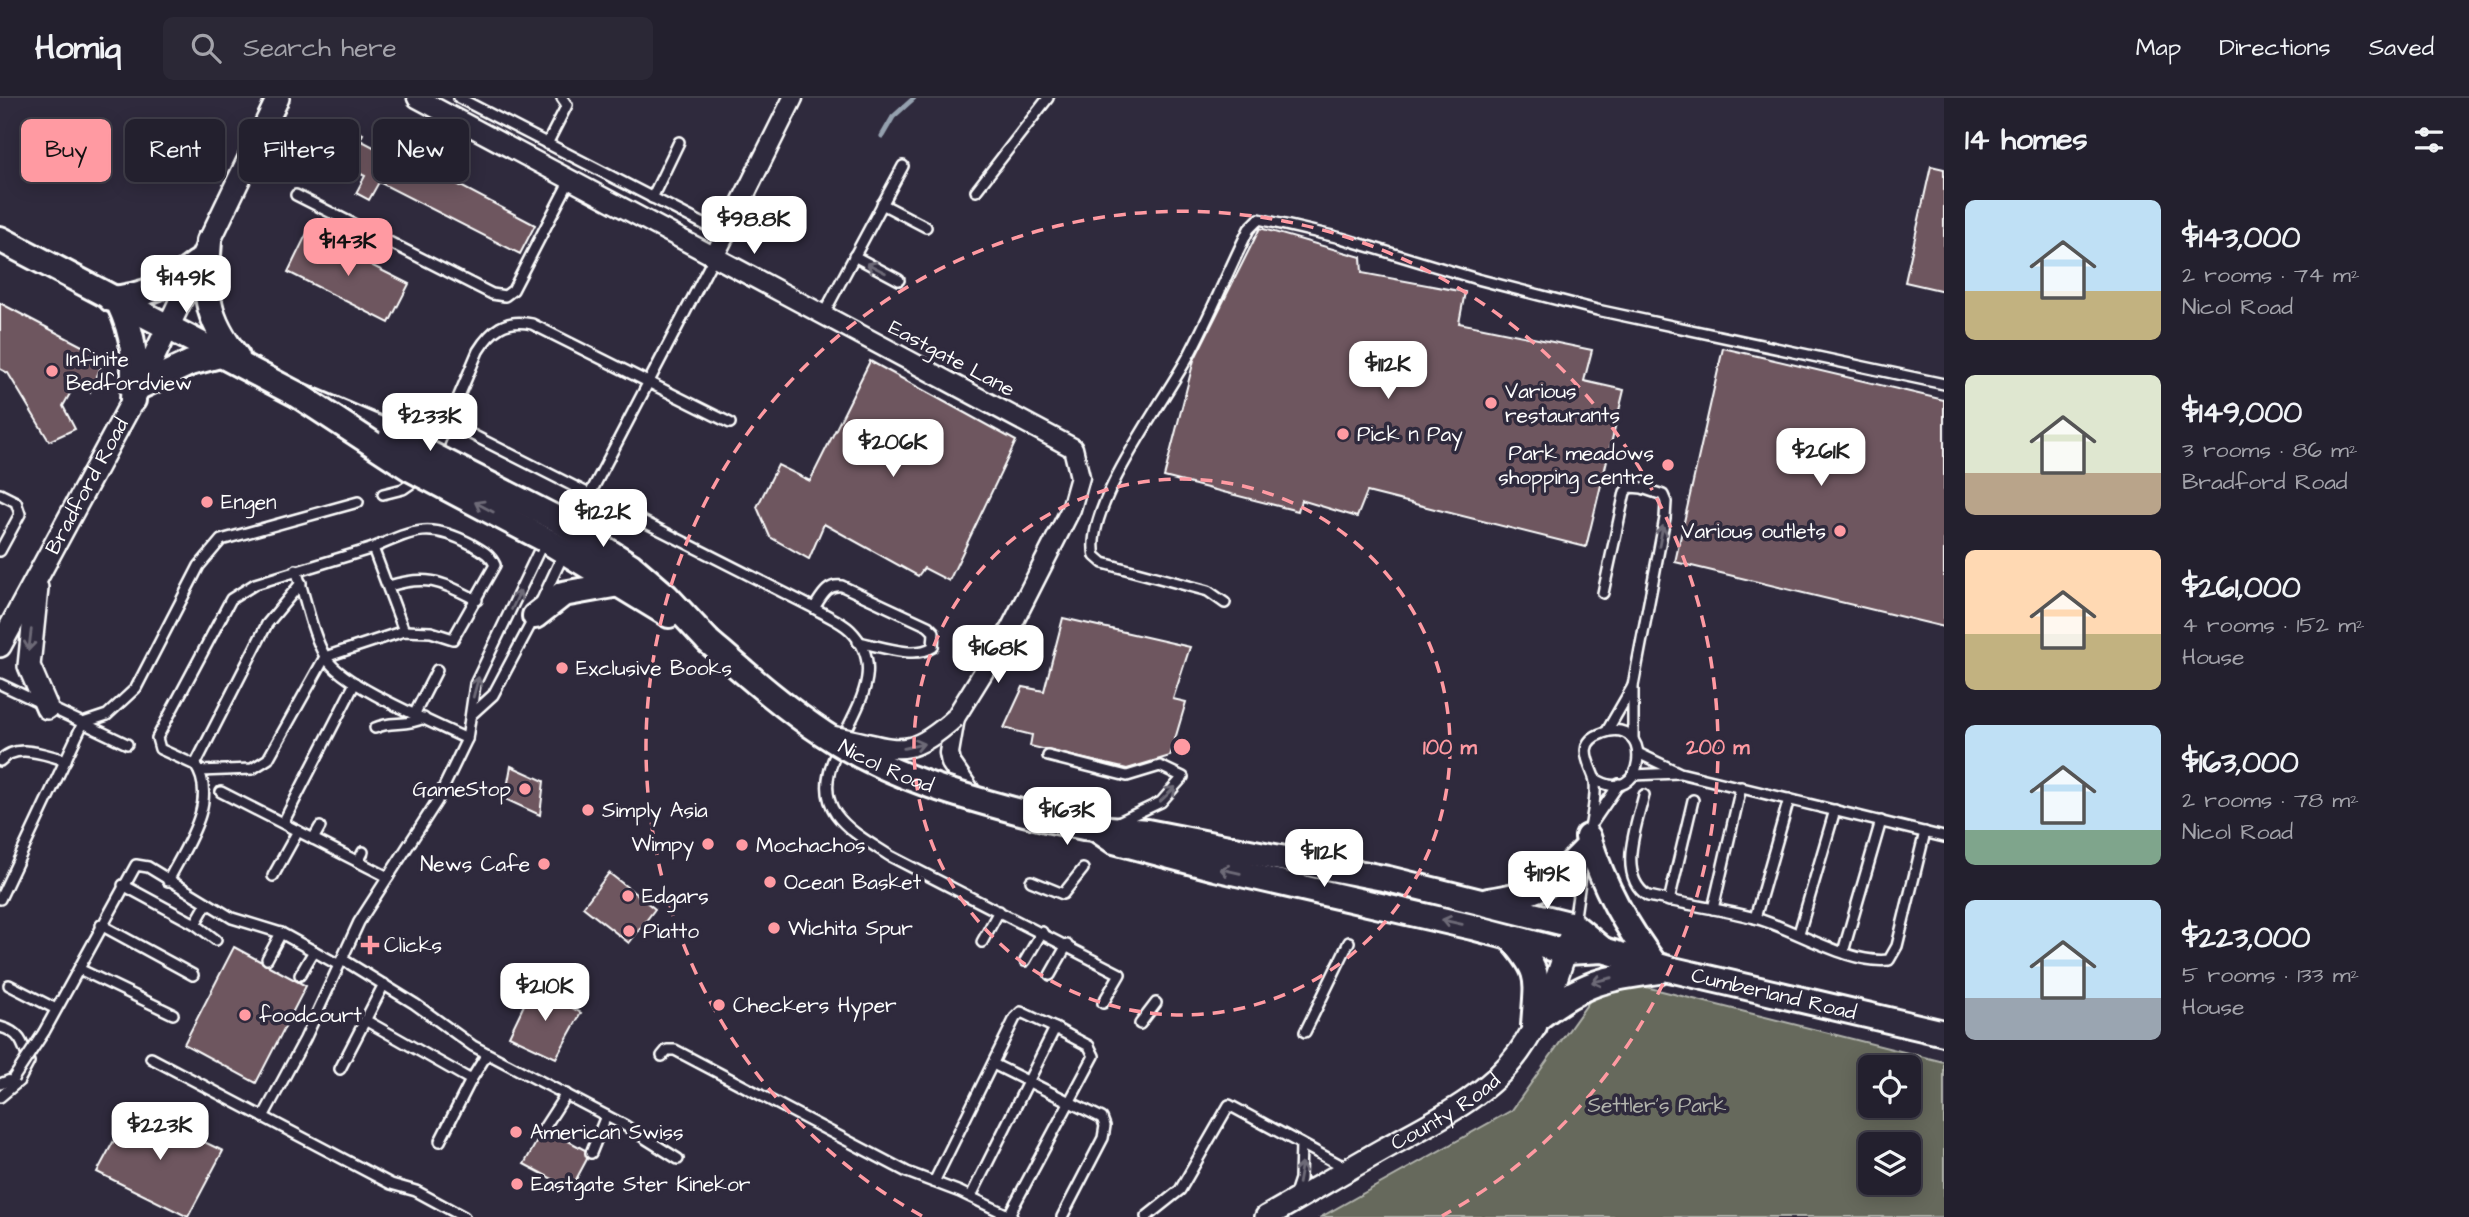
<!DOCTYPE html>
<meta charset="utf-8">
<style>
:root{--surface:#23202e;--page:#2b2836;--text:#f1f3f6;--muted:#a3a3aa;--line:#403e4a;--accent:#ff9aa2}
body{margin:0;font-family:"Architects Daughter",sans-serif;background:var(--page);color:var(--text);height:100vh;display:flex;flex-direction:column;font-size:26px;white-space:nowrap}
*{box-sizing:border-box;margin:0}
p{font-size:23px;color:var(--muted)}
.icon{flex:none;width:38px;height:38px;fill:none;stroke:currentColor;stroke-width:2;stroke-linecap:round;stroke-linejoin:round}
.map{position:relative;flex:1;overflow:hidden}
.sheet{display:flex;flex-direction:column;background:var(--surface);width:525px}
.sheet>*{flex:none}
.hud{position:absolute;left:21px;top:21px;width:665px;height:63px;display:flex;gap:14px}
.tools{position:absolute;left:1858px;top:957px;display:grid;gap:14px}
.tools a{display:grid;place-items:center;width:63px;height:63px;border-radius:10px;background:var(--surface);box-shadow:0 4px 18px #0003,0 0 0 2px var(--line);font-size:35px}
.price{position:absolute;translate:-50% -60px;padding:0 16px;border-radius:14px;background:#fff;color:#222;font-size:23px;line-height:46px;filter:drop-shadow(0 2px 4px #0008)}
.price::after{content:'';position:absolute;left:50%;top:42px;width:21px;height:16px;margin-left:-10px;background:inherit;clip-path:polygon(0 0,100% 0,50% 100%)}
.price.active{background:var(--accent);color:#111}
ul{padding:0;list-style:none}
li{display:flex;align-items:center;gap:21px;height:175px;padding:0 21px}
li span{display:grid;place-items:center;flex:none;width:196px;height:140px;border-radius:10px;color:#555}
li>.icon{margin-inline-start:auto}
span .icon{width:84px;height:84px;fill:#fffc;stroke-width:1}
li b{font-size:30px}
h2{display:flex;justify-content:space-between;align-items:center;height:84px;padding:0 21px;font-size:30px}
.pill{padding:0 24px;border-radius:10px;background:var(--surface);box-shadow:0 4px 18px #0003,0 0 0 2px var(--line);font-size:24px;line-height:63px}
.pill.active{background:var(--accent);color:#111}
header{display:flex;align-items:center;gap:42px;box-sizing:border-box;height:98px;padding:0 35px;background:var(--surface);border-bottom:2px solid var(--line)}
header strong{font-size:33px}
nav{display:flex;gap:38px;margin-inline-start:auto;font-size:24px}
.search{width:490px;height:63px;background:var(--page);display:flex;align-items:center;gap:18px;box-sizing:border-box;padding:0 24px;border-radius:10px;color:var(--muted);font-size:26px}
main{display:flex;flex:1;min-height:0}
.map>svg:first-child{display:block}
.green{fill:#66695b;stroke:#b2b4ad;stroke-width:2;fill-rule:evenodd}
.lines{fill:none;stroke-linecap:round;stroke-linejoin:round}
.stream{stroke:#95a1af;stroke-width:5}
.building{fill:#6e575f;stroke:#fff;stroke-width:2}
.service-casing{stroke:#fff;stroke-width:14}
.minor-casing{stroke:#fff;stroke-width:23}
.tertiary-casing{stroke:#fff;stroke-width:26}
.secondary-casing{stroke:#fff;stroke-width:30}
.service{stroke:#2f2a3d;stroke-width:9}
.minor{stroke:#2f2a3d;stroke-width:18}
.tertiary{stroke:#2f2a3d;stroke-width:21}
.secondary{stroke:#2f2a3d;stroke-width:24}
.service-bridge-casing{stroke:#fff;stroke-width:14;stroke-linecap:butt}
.minor-bridge-casing{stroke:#fff;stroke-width:23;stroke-linecap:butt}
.secondary-bridge-casing{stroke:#fff;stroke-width:30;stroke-linecap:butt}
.service-bridge{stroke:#2f2a3d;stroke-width:9}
.minor-bridge{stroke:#2f2a3d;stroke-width:18}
.secondary-bridge{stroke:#2f2a3d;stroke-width:24}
.oneway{stroke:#6d6a77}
.ring{fill:none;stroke:#ff9aa2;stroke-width:3.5;stroke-dasharray:12 9}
.poi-dot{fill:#ff9aa2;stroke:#2f2a3d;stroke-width:2.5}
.labels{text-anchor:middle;stroke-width:7;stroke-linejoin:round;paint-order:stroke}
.street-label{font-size:21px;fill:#fff;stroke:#2f2a3d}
.poi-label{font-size:21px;fill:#fff;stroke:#2f2a3d;text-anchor:start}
.park-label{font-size:21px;fill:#b2b4ad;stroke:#2f2a3d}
.centre{fill:#ff9aa2;stroke:#2f2a3d;stroke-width:3.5}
.ring-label{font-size:21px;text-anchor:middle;font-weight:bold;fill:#ff9aa2;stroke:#2f2a3d;stroke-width:7;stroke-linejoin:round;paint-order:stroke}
</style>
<header>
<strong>Homiq</strong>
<div class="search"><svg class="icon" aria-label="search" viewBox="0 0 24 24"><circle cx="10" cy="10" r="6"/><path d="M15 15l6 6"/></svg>Search here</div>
<nav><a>Map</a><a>Directions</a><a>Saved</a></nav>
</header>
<main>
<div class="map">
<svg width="1944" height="1119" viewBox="0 0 1944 1119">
<rect width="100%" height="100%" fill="#2f2a3d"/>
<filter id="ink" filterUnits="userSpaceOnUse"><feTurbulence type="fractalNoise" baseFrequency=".0143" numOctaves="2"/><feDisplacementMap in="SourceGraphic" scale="14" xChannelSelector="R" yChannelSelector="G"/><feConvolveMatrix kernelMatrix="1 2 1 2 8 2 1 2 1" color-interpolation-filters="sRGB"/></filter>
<g filter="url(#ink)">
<path class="green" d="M1630 885 1944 964V1119H1321L1512 1012 1593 898ZM1871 970H1909V1008H1871ZM1871 1046H1909V1085H1871Z"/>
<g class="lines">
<polyline class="stream" points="882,38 893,19 914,0"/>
</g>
<g class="building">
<polygon points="330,20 363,36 360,42 412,69 415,64 535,127 520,156 379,84 369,102 356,95 365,78 313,52"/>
<polygon points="1931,68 1944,71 1944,193 1905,184"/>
<polygon points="1260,130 1361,159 1362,175 1465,194 1459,225 1592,252 1584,283 1624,292 1586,449 1367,394 1357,419 1301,402 1298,413 1164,379 1194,262"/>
<polygon points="307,135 409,186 389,225 288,174"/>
<polygon points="0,205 105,260 90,294 76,285 63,308 75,331 49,343 8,275 0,271"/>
<polygon points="1723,250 1944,302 1944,529 1675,464"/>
<polygon points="870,263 1016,343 949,483 924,470 918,478 824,426 809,461 770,439 757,409 778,367 810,383"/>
<polygon points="1063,520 1190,549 1173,601 1186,604 1170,658 1127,671 1030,648 1032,637 1004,630 1023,589 1044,593"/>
<polygon points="511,668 544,683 540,717 505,701"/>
<polygon points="609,775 655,811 629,845 583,809"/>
<polygon points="234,849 306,888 256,985 184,946"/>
<polygon points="533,888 581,915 556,960 509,938"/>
<polygon points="132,1009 223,1053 188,1119 97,1074"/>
<polygon points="550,1033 585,1052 587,1061 571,1091 524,1066 541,1036"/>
</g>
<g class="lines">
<defs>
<g id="service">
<polyline points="459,0 725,137"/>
<polyline points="547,46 567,7 562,0"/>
<polyline points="976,93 1048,0"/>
<polyline points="296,97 492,196 505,198 513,192 570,82"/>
<polyline points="652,100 679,44"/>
<polyline points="882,106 926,129"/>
<polyline points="854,158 899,182"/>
<polyline points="823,217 903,68"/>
<path d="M447 324 814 510C825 517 841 523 850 532 909 590 797 659 836 716 849 734 872 746 890 758L1120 876 1103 905"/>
<path d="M434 357 478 253C491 232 506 220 532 226L730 325"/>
<polyline points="0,396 16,404 20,416 0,453"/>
<polyline points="383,396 403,391 422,378"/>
<polyline points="589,398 714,159"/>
<path d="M296 472C306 500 311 535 326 560 343 588 434 625 467 641"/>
<path d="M389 488C428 476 441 484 477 502"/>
<polyline points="1603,495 1625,394 1630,389 1642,390 1663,397 1666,404 1665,420 1633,588 1633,642"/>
<polyline points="541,504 563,457"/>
<path d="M1225 505 1208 493 1103 465 1095 458C1083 411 1165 302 1189 257 1211 216 1228 173 1249 131L1259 121 1341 140 1477 181 1597 212 1944 286"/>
<path d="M814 510C822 498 827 486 842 488L928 528 934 534 933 549C914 561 880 548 858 544"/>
<polyline points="0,586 83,625 107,617 136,590 199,468 221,442 358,404"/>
<polyline points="415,615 437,572"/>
<polyline points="471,617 493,597 534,520"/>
<path d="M375 630C391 622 405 629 424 620"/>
<polyline points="1607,633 1633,588"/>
<polyline points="1640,656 1680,675 1944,739"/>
<polyline points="1048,658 1127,678 1160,668 1183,679 1161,704 1116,725"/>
<path d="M0 663C17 644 44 657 66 662"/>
<polyline points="195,667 267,526 301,485"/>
<path d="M199 673 252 671 268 661 325 559 404 533 431 534 453 541 495 467C490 456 481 452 471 446 430 424 414 432 373 450"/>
<polyline points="1633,677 1678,675"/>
<polyline points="221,694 388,779"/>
<path d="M1644 697C1637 726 1616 778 1648 798 1684 806 1720 811 1755 820 1795 831 1849 867 1889 862L1897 848 1925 734"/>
<polyline points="1593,724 1619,686"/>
<polyline points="283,725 355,585"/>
<path d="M1588 739C1591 727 1598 691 1594 679 1588 663 1576 644 1603 635 1655 616 1646 715 1594 680"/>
<polyline points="313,741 320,729"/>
<polyline points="358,764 363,754"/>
<polyline points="273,778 298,733"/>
<path d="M168 783C184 751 220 702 195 667L160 651 157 640 231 501 255 486 373 450 404 533"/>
<polyline points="1031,783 1063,796 1083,771"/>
<polyline points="123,787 195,826 216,842"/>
<polyline points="0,801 83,625 127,646"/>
<polyline points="1669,803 1693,702"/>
<polyline points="1713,811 1741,689"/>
<polyline points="1755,820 1789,701"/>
<polyline points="1574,825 1583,763"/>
<polyline points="195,826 206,807"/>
<polyline points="101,827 193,877"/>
<polyline points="1799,835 1835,712"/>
<polyline points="982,844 999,813"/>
<polyline points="1843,854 1881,723"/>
<polyline points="267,861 281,835"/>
<polyline points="342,861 415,906 473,948 624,1027 678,1061"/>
<polyline points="1025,863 1042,834"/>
<polyline points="79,871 173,916"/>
<polyline points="300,877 314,853"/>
<polyline points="1050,877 1067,847"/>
<polyline points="9,887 56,911"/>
<polyline points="365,922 471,982 440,1043"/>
<polyline points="1140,926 1156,905"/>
<path d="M0 929C20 934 23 945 29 964L19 983 0 999"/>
<polyline points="44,934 136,767 148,769 232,820 281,835 339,867"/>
<polyline points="1305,934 1349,844"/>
<polyline points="662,958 667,952 675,952 907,1074 960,1094 1012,1119"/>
<polyline points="151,960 391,1086 416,1093 464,1119"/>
<polyline points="993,966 1102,1020 1105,1028 1103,1040 1062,1119"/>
<polyline points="340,971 384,886"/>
<polyline points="471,982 487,956"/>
<polyline points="0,986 13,981"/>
<polyline points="263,1019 305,941 359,824 437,703 467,641 475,586 544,442"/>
<polyline points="544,1030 566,996"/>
<polyline points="591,1055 606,1018"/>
<polyline points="934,1084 1015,920 1021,914 1055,930"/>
<polyline points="971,1098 1055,930 1089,948 1094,958 1009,1117"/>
<polyline points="1294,1099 1300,1081 1301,1046"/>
<polyline points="1146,1119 1180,1092 1229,1007 1346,1070"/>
</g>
<g id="minor">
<polyline points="417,0 1073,350 1080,379 1071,411 1009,533 955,620 949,655 951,665 977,703"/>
<polyline points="714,159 793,0"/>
</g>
<g id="tertiary">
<polyline points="37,490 29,568 47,610"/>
<path id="s1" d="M0 548 133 302 278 0"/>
<path id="s2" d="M1266 1119C1305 1097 1343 1074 1382 1052 1430 1025 1486 1000 1519 954 1546 916 1561 871 1573 827"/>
</g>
<g id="secondary">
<polyline points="0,141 298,297 392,337"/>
<path d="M209 143C205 194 204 218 237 259"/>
<path d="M111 201C146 198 170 186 197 165"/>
<path d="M119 205C136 241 135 262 133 302"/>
<polyline points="139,289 190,265 224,256"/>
<polyline points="557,421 631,468 666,498 708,543"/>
<polyline points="544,441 669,517"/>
<polyline points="535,518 563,496 619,486"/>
<polyline points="1047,721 1084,729 1147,734 1388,781 1573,827 1603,852"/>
<path id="s3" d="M1095 730 1114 743 1215 770 1472 829 1566 854 1603 852 1669 871 1944 935"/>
<path d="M1588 739C1604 789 1625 827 1656 868"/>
<path d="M1488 803C1538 795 1550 789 1585 752"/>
<path d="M1510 839C1543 877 1537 880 1534 928"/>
<path d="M1539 919C1584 884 1603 881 1658 873"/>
</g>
</defs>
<use href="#service" class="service-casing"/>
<use href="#minor" class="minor-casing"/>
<use href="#tertiary" class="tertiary-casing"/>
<use href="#secondary" class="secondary-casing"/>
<use href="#service" class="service"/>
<use href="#minor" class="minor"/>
<use href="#tertiary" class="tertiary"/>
<use href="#secondary" class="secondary"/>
<defs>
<polyline id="service-bridge" points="13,981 44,934"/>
<path id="minor-bridge" d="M833 638C895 648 903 667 955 620"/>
<g id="secondary-bridge">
<polyline points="298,297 411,371 544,441"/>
<polyline points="392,337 557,421"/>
<path id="s4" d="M708 543C745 575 783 609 824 636 892 681 970 701 1047 721"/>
</g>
</defs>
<use href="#service-bridge" class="service-bridge-casing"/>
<use href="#minor-bridge" class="minor-bridge-casing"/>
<use href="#secondary-bridge" class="secondary-bridge-casing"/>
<use href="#service-bridge" class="service-bridge"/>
<use href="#minor-bridge" class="minor-bridge"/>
<use href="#secondary-bridge" class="secondary-bridge"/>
</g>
<defs><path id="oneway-shaft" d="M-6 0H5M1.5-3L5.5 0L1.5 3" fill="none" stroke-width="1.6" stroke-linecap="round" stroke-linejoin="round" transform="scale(1.75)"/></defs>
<g class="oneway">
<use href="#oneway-shaft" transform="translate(876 170) rotate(-153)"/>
<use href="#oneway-shaft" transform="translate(484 409) rotate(-152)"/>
<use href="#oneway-shaft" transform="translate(1661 438) rotate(-79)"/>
<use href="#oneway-shaft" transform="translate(516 502) rotate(-65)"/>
<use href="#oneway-shaft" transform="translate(30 542) rotate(97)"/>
<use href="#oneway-shaft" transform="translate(476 589) rotate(-75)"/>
<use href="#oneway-shaft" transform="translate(914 648) rotate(-13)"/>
<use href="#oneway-shaft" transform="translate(1168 696) rotate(-44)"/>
<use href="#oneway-shaft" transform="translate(1230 773) rotate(-167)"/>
<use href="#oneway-shaft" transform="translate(1452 824) rotate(-167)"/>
<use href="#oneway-shaft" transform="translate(1602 882) rotate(167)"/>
<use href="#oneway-shaft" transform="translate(1300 1075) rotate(-80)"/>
</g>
</g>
<g class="ring">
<circle cx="1182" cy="649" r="268"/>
<path d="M922 1118A536 536 0 1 1 1442 1118"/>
</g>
<g class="poi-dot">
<circle cx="52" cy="273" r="7"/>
<circle cx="1491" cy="305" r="7"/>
<circle cx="1343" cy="336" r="7"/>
<circle cx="1668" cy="367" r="7"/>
<circle cx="207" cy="404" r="7"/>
<circle cx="1840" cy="433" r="7"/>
<circle cx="562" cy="570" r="7"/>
<circle cx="525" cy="691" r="7"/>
<circle cx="588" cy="712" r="7"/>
<circle cx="708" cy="746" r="7"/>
<circle cx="742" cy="747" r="7"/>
<circle cx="544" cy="766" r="7"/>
<circle cx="770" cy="784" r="7"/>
<circle cx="628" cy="798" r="7"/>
<circle cx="774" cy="830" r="7"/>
<circle cx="629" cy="833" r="7"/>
<path d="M366.5 836.5h7v7h7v7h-7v7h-7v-7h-7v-7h7z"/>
<circle cx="719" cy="907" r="7"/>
<circle cx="245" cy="917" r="7"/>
<circle cx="516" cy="1034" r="7"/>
<circle cx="517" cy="1086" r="7"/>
</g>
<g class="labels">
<g class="street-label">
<text transform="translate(952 260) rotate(28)" y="7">Eastgate Lane</text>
<text dy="7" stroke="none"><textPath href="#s1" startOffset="182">Bradford Road</textPath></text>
<text dy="7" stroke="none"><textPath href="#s4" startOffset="219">Nicol Road</textPath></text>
<text dy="7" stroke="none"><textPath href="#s3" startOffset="702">Cumberland Road</textPath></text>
<text dy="7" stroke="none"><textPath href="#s2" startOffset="208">County Road</textPath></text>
</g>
<g class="poi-label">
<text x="66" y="268">Infinite<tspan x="66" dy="24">Bedfordview</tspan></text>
<text x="1505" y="300">Various<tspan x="1505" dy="24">restaurants</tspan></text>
<text x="1357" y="343">Pick n Pay</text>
<text x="1654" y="362" text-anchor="end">Park meadows<tspan x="1654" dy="24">shopping centre</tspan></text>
<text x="221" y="411">Engen</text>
<text x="1826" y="440" text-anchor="end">Various outlets</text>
<text x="576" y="577">Exclusive Books</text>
<text x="511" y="698" text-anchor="end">GameStop</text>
<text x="602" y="719">Simply Asia</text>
<text x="694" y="753" text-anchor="end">Wimpy</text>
<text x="756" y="754">Mochachos</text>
<text x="530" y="773" text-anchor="end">News Cafe</text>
<text x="784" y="791">Ocean Basket</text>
<text x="642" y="805">Edgars</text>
<text x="788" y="837">Wichita Spur</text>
<text x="643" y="840">Piatto</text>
<text x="384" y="854">Clicks</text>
<text x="733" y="914">Checkers Hyper</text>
<text x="259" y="924">foodcourt</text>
<text x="530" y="1041">American Swiss</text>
<text x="531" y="1093">Eastgate Ster Kinekor</text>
</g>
<g class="park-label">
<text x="1657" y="1014">Settler's Park</text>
</g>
</g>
<circle cx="1182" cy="649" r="10" class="centre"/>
<g class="ring-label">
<text x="1450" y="656">100 m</text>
<text x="1718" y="656">200 m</text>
</g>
</svg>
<div class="tools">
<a><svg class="icon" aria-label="locate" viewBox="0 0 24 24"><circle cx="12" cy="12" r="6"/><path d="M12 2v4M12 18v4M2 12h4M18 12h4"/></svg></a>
<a><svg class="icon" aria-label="layers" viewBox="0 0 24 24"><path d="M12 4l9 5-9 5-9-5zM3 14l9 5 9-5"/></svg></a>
</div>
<b class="price" style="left:754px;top:158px">$98.8K</b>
<b class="price active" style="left:348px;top:180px">$143K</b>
<b class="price" style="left:186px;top:217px">$149K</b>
<b class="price" style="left:1388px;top:303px">$112K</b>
<b class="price" style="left:430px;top:355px">$233K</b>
<b class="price" style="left:893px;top:381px">$206K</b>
<b class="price" style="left:1821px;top:390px">$261K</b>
<b class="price" style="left:603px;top:451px">$122K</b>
<b class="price" style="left:998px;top:587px">$168K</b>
<b class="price" style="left:1067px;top:749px">$163K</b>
<b class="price" style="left:1324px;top:791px">$112K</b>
<b class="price" style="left:1547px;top:813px">$119K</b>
<b class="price" style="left:545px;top:925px">$210K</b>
<b class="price" style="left:160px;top:1064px">$223K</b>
<div class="hud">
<a class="pill active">Buy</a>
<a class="pill">Rent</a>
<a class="pill">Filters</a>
<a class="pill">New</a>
</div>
</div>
<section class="sheet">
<h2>14 homes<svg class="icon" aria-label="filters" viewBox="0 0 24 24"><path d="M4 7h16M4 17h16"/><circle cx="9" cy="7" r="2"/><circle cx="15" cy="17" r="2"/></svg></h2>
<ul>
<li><span style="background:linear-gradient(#bfe0f5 65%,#c2b280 0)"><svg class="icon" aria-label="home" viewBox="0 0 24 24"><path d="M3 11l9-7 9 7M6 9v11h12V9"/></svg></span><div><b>$143,000</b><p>2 rooms · 74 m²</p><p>Nicol Road</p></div></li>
<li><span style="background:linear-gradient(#dfe7d0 70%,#b9a48a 0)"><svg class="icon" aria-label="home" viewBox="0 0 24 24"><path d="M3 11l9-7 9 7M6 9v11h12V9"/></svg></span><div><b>$149,000</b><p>3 rooms · 86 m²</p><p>Bradford Road</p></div></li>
<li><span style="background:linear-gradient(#ffd9b3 60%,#c2b280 0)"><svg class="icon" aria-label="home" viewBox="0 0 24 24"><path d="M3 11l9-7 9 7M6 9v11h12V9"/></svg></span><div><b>$261,000</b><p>4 rooms · 152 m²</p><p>House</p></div></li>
<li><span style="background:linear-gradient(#bfe0f5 75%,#7fa58c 0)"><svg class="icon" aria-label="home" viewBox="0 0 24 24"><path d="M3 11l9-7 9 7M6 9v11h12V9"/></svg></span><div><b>$163,000</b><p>2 rooms · 78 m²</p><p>Nicol Road</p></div></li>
<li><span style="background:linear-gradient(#bfe0f5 70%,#9aa5b1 0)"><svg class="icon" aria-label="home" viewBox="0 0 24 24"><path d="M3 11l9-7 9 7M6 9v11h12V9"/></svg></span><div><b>$223,000</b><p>5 rooms · 133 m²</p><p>House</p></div></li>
</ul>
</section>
</main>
